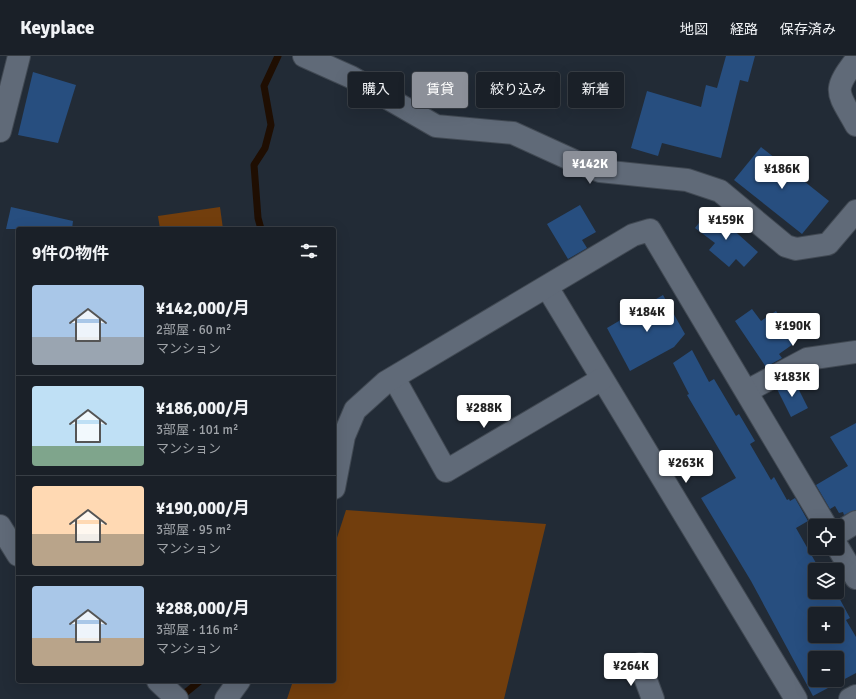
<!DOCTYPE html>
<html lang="ja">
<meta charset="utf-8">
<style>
:root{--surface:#1a2028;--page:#272d34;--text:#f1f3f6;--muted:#9fa3a8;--line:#383e45;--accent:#8c9099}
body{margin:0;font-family:Signika,"Noto Sans JP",sans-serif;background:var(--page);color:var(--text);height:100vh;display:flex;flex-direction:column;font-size:15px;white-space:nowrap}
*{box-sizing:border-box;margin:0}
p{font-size:13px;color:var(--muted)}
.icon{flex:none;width:22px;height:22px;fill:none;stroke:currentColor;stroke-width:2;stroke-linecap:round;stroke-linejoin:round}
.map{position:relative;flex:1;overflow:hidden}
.sheet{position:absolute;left:16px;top:171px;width:320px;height:456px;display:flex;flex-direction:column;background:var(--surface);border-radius:4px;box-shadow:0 4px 16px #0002,0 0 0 1px var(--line)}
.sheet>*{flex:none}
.guide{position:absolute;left:348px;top:16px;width:380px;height:36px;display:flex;gap:8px}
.tools{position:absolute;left:808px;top:463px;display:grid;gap:8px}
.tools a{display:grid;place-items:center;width:36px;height:36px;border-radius:4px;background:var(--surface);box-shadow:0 4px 16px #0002,0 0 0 1px var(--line);font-size:20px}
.price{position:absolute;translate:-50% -34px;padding:0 9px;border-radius:4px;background:#fff;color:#222;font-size:13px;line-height:26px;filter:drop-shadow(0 1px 2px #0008)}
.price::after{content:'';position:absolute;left:50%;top:24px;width:12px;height:9px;margin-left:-6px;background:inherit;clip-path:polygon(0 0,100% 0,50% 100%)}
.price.selected{background:var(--accent);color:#fff}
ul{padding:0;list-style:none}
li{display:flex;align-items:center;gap:12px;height:100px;padding:0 16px}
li+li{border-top:1px solid var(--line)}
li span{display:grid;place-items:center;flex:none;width:112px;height:80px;border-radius:4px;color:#555}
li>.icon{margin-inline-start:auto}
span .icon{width:48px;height:48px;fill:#fffc;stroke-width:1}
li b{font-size:17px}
h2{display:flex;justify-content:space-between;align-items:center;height:48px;padding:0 16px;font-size:17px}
.tag{padding:0 14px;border-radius:4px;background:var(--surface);box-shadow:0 4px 16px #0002,0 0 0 1px var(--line);font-size:14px;line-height:36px}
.tag.selected{background:var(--accent);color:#fff}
header{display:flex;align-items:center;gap:24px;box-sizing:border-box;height:56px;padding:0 20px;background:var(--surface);border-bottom:1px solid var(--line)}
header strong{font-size:19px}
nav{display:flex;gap:22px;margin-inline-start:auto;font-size:14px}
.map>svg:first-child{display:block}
.green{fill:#723e0d}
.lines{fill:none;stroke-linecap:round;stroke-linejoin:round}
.stream{stroke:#1f0e02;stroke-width:7}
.building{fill:#274e7f;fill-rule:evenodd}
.street-casing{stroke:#414953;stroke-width:24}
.secondary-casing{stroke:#414953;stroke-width:24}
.street{stroke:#606a78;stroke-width:22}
.secondary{stroke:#606a78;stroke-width:22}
</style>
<header>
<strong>Keyplace</strong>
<nav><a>地図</a><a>経路</a><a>保存済み</a></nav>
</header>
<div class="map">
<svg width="856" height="643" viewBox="0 0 856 643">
<rect width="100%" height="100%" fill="#222b36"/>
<g class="green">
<polygon points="220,151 223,173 160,173 158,160"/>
<polygon points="346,454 546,468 504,643 287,643 293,625 334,625 334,491"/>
</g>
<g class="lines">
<g class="stream">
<polyline points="261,173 258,162 254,109 265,92 271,69 264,30 278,0"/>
<polyline points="178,643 200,625"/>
</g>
</g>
<g class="building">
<polygon points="726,0 755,0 748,26 740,24 721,102 662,87 658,100 631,92 647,35 701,51 706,29 717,32"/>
<polygon points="33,16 76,29 58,87 18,79"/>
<polygon points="761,91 829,145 802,178 734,124"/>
<polygon points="580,149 596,176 582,184 587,192 568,203 547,168"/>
<polygon points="11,151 73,165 72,173 6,173"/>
<polygon points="710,153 758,196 744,211 736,203 729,211 709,194 715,187 695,172"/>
<polygon points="663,239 685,278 674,291 630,315 607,272"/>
<polygon points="752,253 761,265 776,255 796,286 779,298 782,302 766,311 735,265"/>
<path d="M692 294 709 326 714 323 736 360 739 358 755 385 750 388 771 424 774 421 787 444 789 443 790 445 795 442 808 465 796 472 820 514H815V536H836L850 562 846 564 856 581V617L813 640 751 525 701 442 736 422 687 339 689 338 673 307ZM815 558H837V580H815ZM815 602H837V624H815Z"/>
<polygon points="794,324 808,352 791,361 777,333"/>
<polygon points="856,367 856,454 844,459 843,456 839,457 835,450 830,453 816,429 848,410 830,381"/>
</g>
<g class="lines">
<defs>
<g id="street">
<polyline points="304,0 351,21 436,70 513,77 581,108 600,115 687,124 720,135 786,190 796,193 828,188 856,155"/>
<path d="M856 4C831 36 838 36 856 69"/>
<polyline points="547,231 796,643"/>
<polyline points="394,322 446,415 602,323"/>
<polyline points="747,335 807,303 856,296"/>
<polyline points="334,432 344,380 355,354 386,326 633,179 650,174 826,470"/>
<polyline points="837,478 856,466"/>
<polyline points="837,490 856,522"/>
<polyline points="640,608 653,643"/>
<polyline points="226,643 239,625"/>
<polyline points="850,643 856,640"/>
</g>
<g id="secondary">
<polyline points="0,75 19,0"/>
<polyline points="0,470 18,499"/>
<polyline points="158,625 177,643"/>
</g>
</defs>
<use href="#street" class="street-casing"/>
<use href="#secondary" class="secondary-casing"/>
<use href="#street" class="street"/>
<use href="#secondary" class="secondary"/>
</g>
</svg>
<div class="tools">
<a><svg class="icon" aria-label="locate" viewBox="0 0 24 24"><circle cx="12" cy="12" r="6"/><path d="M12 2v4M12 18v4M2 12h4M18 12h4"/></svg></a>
<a><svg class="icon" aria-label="layers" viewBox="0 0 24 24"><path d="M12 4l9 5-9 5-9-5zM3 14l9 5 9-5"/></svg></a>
<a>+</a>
<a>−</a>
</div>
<b class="price selected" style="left:590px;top:129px">¥142K</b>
<b class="price" style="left:782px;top:134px">¥186K</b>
<b class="price" style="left:726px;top:185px">¥159K</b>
<b class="price" style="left:647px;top:277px">¥184K</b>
<b class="price" style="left:793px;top:291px">¥190K</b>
<b class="price" style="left:792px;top:342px">¥183K</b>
<b class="price" style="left:484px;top:373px">¥288K</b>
<b class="price" style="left:686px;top:428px">¥263K</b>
<b class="price" style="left:631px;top:631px">¥264K</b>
<div class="guide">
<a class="tag">購入</a>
<a class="tag selected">賃貸</a>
<a class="tag">絞り込み</a>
<a class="tag">新着</a>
</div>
<section class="sheet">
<h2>9件の物件<svg class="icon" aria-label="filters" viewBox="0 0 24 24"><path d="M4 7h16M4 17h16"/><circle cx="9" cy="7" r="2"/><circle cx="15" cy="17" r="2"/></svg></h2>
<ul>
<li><span style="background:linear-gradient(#a9c7e8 65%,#9aa5b1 0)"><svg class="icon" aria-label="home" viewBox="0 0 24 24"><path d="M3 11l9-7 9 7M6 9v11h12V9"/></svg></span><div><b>¥142,000/月</b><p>2部屋 · 60 m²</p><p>マンション</p></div></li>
<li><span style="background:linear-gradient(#bfe0f5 75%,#7fa58c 0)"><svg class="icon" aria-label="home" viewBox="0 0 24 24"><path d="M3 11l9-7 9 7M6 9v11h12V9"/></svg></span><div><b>¥186,000/月</b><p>3部屋 · 101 m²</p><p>マンション</p></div></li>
<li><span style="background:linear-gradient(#ffd9b3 60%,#b9a48a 0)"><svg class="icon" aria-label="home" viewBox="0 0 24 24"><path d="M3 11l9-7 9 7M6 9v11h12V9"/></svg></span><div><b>¥190,000/月</b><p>3部屋 · 95 m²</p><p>マンション</p></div></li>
<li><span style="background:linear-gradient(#a9c7e8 65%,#b9a48a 0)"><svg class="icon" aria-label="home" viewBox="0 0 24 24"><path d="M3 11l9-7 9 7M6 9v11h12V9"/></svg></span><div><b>¥288,000/月</b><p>3部屋 · 116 m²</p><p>マンション</p></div></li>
</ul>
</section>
</div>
